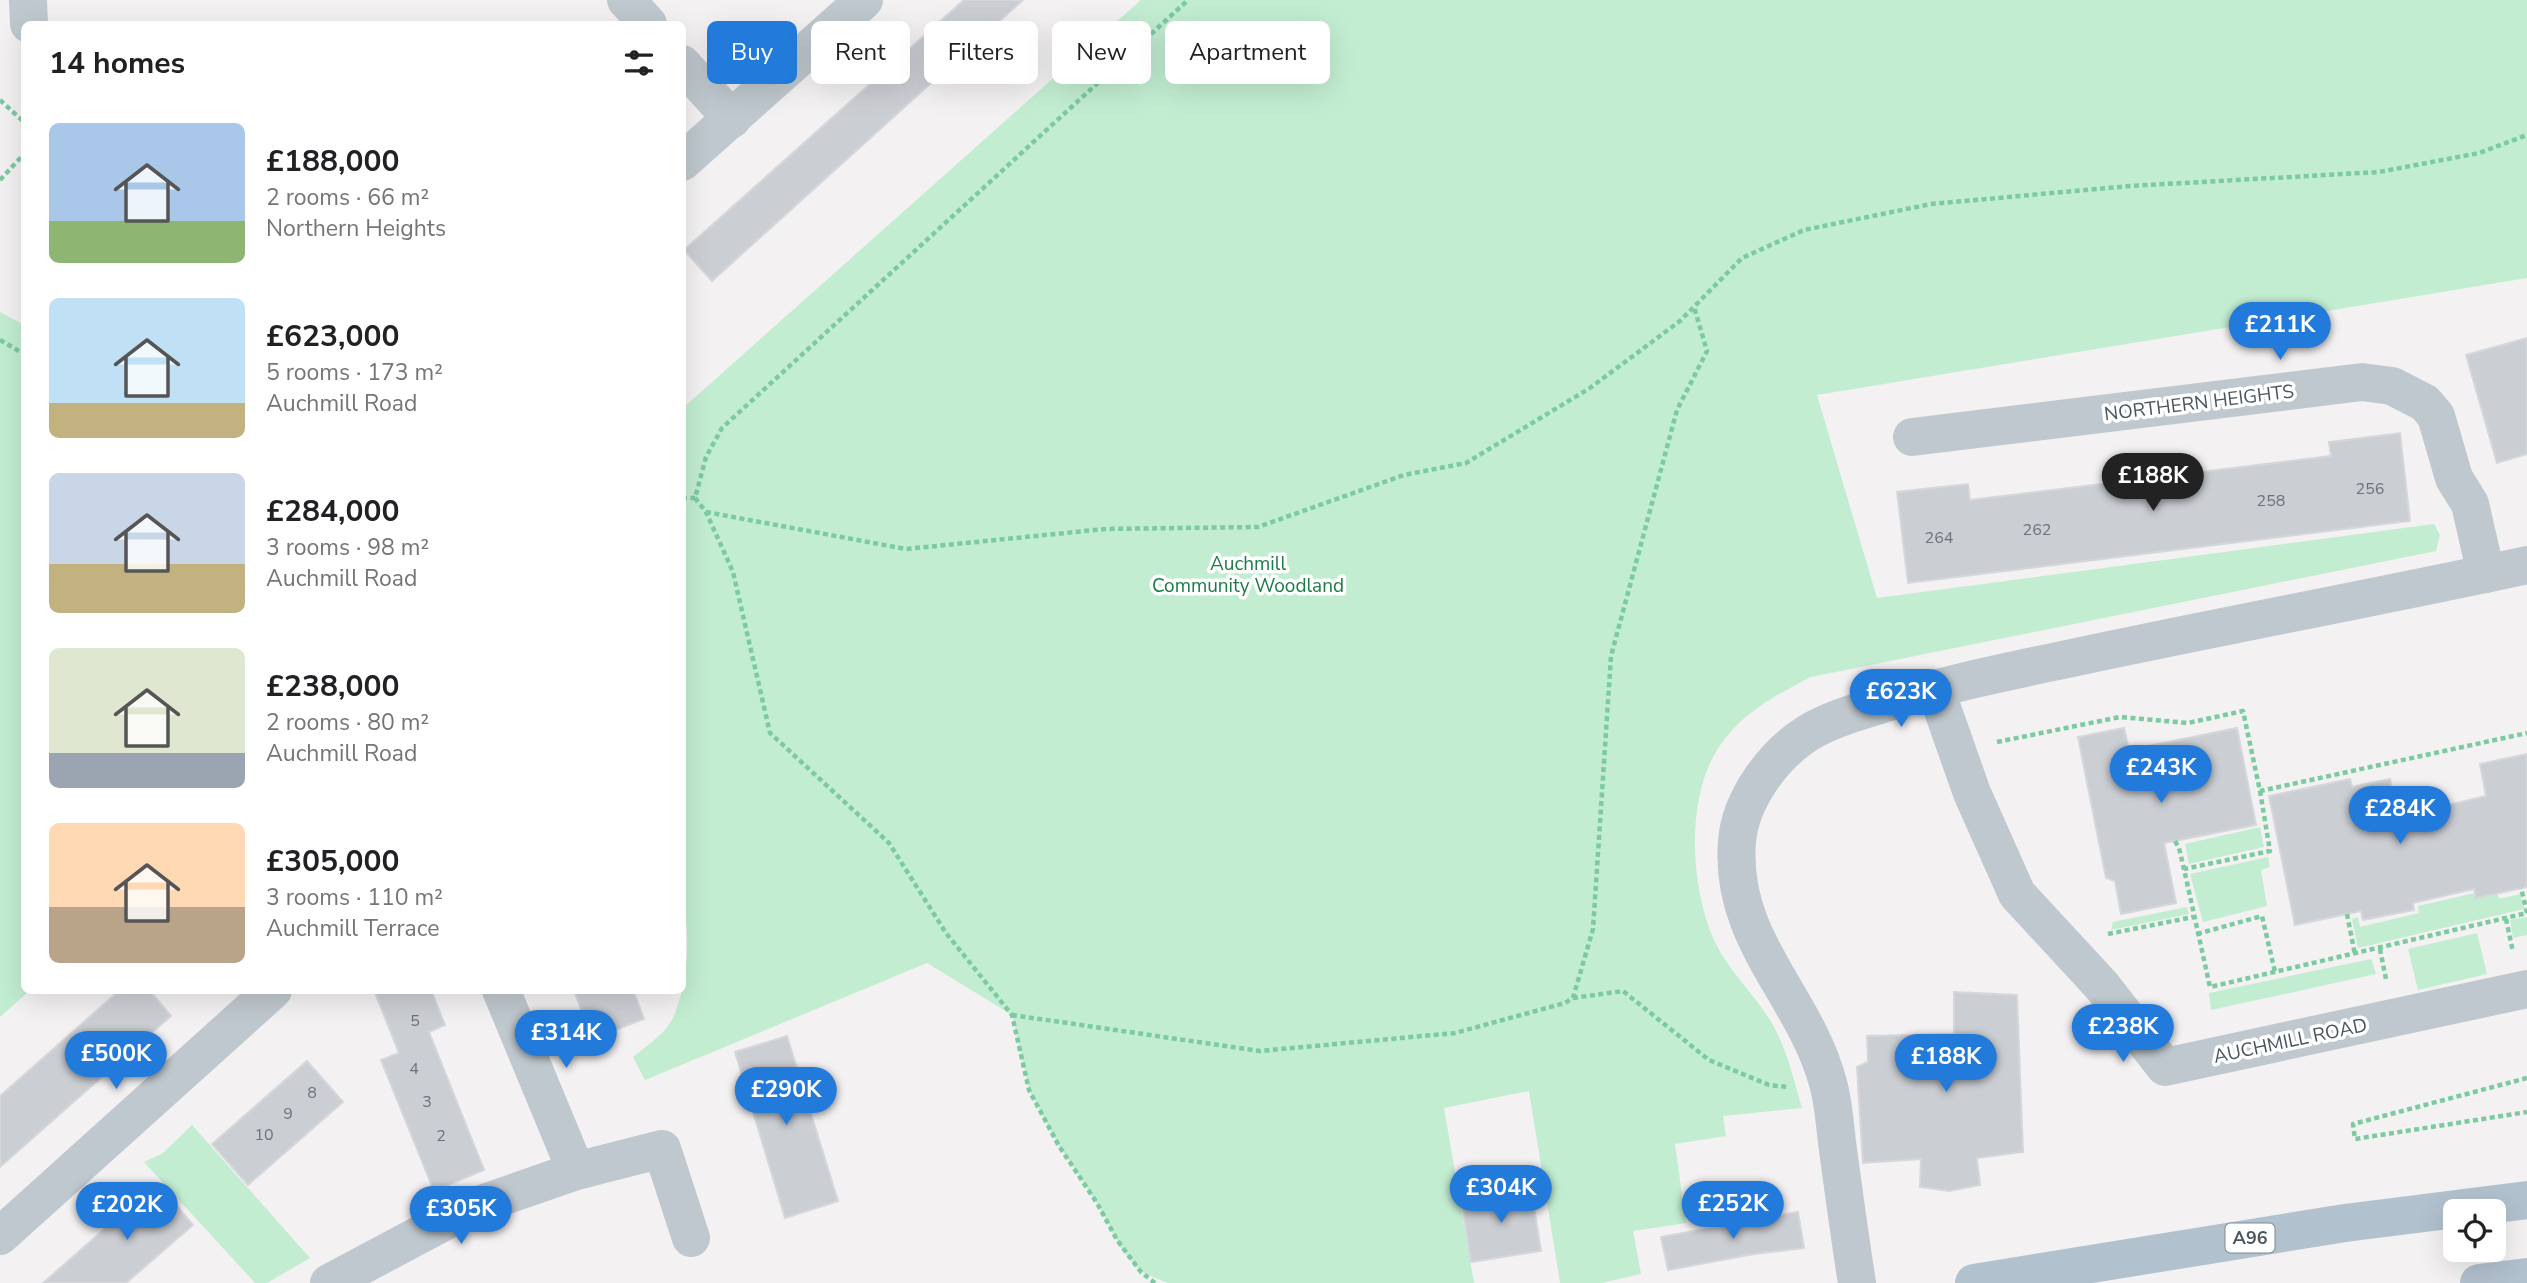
<!DOCTYPE html>
<meta charset="utf-8">
<style>
:root{--surface:#fff;--page:#f6f6f6;--text:#202124;--muted:#757577;--accent:#227bdb}
body{margin:0;font-family:"Nunito Sans",sans-serif;background:var(--page);color:var(--text);height:100vh;display:flex;flex-direction:column;font-size:26px;white-space:nowrap}
*{box-sizing:border-box;margin:0}
p{font-size:23px;color:var(--muted)}
.icon{flex:none;width:38px;height:38px;fill:none;stroke:currentColor;stroke-width:2;stroke-linecap:round;stroke-linejoin:round}
.map{position:relative;flex:1;overflow:hidden}
.sheet{position:absolute;left:21px;top:21px;width:665px;height:973px;display:flex;flex-direction:column;background:var(--surface);border-radius:10px;box-shadow:0 7px 28px #0002}
.sheet>*{flex:none}
.banner{position:absolute;left:707px;top:21px;width:665px;height:63px;display:flex;gap:14px}
.controls{position:absolute;left:2443px;top:1199px;display:grid;gap:14px}
.controls a{display:grid;place-items:center;width:63px;height:63px;border-radius:10px;background:var(--surface);box-shadow:0 7px 28px #0002;font-size:35px}
.price{position:absolute;translate:-50% -60px;padding:0 16px;border-radius:24px;background:var(--accent);color:#fff;font-size:23px;line-height:46px;filter:drop-shadow(0 2px 4px #0008)}
.price::after{content:'';position:absolute;left:50%;top:42px;width:21px;height:16px;margin-left:-10px;background:inherit;clip-path:polygon(0 0,100% 0,50% 100%)}
.price.active{background:#222;color:#fff}
ul{padding:0;list-style:none}
li{display:flex;align-items:center;gap:21px;height:175px;padding:0 28px}
li span{display:grid;place-items:center;flex:none;width:196px;height:140px;border-radius:10px;color:#555}
li>.icon{margin-inline-start:auto}
span .icon{width:84px;height:84px;fill:#fffc;stroke-width:1}
li b{font-size:30px}
h2{display:flex;justify-content:space-between;align-items:center;height:84px;padding:0 28px;font-size:30px}
.pill{padding:0 24px;border-radius:10px;background:var(--surface);box-shadow:0 7px 28px #0002;font-size:24px;line-height:63px}
.pill.active{background:var(--accent);color:#fff}
.map>svg:first-child{display:block}
.green{fill:#c2edd1}
.building{fill:#cbced3;stroke:#d5d7db;stroke-width:2}
.lines{fill:none;stroke-linecap:round;stroke-linejoin:round}
.path{stroke:#7bcaa0;stroke-width:4.5;stroke-dasharray:5 3.5;stroke-linecap:butt}
.minor{stroke:#bfc8ce;stroke-width:38}
.major{stroke:#b2c1ce;stroke-width:38}
.labels{text-anchor:middle;stroke-width:7;stroke-linejoin:round;paint-order:stroke}
.number-label{font-size:16px;fill:#6a737a}
.shield{fill:#fff;stroke:#80888e;stroke-width:2}
.shield-label{font-size:18px;font-weight:bold;fill:#49555d}
.street-label{font-size:19px;fill:#49555d;stroke:#fff}
.park-label{font-size:19px;fill:#1c7c48;stroke:#fff}
</style>
<div class="map">
<svg width="2527" height="1283" viewBox="0 0 2527 1283">
<rect width="100%" height="100%" fill="#f3f1f1"/>
<g class="green">
<path d="M1141 0H2527V278L1817 395 1877 598 2434 524 2440 535 2436 551 1811 677C1774 696 1738 715 1716 752 1685 803 1691 892 1716 944 1728 969 1750 990 1766 1014 1785 1041 1793 1077 1802 1108L1723 1116 1726 1136 1675 1144 1686 1223 1633 1231 1641 1274 1601 1283H1560L1529 1091 1444 1108 1474 1283H1168L1141 1272 1122 1250 1097 1203 1059 1146 1029 1090 1012 1015 927 963 645 1080 633 1057C645 1047 662 1036 670 1023 686 998 693 932 682 905L683 408Z"/>
<polygon points="0,312 24,325 24,990 29,991 0,1017"/>
<polygon points="2260,827 2264,847 2189,864 2185,844"/>
<polygon points="2268,857 2270,867 2261,870 2267,906 2203,922 2190,874"/>
<polygon points="2496,888 2499,899 2520,894 2524,909 2358,948 2352,919 2358,917 2360,927 2419,913 2418,906"/>
<polygon points="2187,907 2189,914 2111,930 2113,922"/>
<polygon points="2527,917 2527,935 2513,938 2510,920"/>
<polygon points="2477,933 2487,974 2418,990 2408,949"/>
<polygon points="2371,959 2376,974 2211,1010 2209,993"/>
<polygon points="192,1125 310,1258 267,1283 255,1283 144,1162 163,1153"/>
</g>
<g class="building">
<polygon points="964,0 1023,0 712,281 684,250"/>
<polygon points="2527,338 2527,454 2497,463 2466,355"/>
<polygon points="2400,433 2410,521 1908,583 1897,492 1968,484 1970,500 2331,456 2329,442"/>
<polygon points="2124,728 2129,750 2237,728 2256,825 2164,843 2176,903 2121,914 2115,881 2106,878 2078,737"/>
<polygon points="2527,754 2527,887 2476,898 2474,889 2413,903 2414,910 2363,920 2361,911 2295,925 2269,796 2350,779 2352,787 2390,779 2398,817 2486,796 2480,764"/>
<polygon points="120,990 149,990 171,1016 0,1167 0,1096"/>
<polygon points="374,990 431,990 445,1025 429,1032 484,1170 434,1191 381,1060 399,1053"/>
<polygon points="574,990 633,990 644,1019 592,1039"/>
<polygon points="1954,992 2017,995 2023,1152 1977,1158 1980,1185 1949,1191 1920,1187 1921,1159 1863,1163 1857,1067 1868,1062 1867,1036 1954,1034"/>
<polygon points="787,1036 838,1201 785,1218 735,1052"/>
<polygon points="307,1061 343,1102 248,1185 212,1144"/>
<polygon points="157,1183 193,1225 126,1283 43,1283"/>
<polygon points="1531,1188 1541,1251 1471,1262 1461,1199"/>
<polygon points="1798,1212 1804,1248 1754,1254 1668,1270 1661,1237"/>
</g>
<g class="lines">
<g class="path">
<polyline points="0,100 24,122"/>
<polyline points="0,180 24,154"/>
<polyline points="0,340 24,354"/>
<polyline points="682,498 695,498"/>
<polyline points="706,512 906,549 1105,529 1258,527 1404,475 1466,463 1590,388 1680,321 1742,258 1804,230 1931,204 2130,186 2379,172 2479,153 2527,135"/>
<polyline points="1997,742 2120,717 2188,723 2243,711 2260,791 2527,733"/>
<polyline points="2260,791 2270,851 2184,869 2210,987 2527,913 2521,888"/>
<polyline points="2175,841 2179,848 2184,869"/>
<polyline points="2347,914 2355,955"/>
<polyline points="2506,919 2513,952"/>
<polyline points="2108,934 2193,917"/>
<polyline points="2197,934 2262,916 2275,972"/>
<polyline points="2380,949 2386,979"/>
<polyline points="1573,998 1623,991 1709,1060 1769,1085 1788,1087"/>
<polyline points="1012,1015 1260,1051 1455,1033 1565,1003 1573,998 1593,929 1611,656 1677,410 1707,351 1694,307"/>
<polyline points="2527,1078 2353,1124 2355,1139 2527,1112"/>
<polyline points="1155,1283 1141,1272 1117,1240 1097,1203 1059,1146 1029,1090 1012,1015 946,933 889,843 770,733 733,572 706,512 695,498 706,457 722,428 1188,0"/>
</g>
<g class="minor">
<polyline points="28,0 29,24"/>
<polyline points="626,0 648,24"/>
<polyline points="682,64 732,119"/>
<polyline points="682,162 864,0"/>
<polyline points="1912,437 2362,382 2392,386 2425,403 2436,416 2454,478 2470,504 2486,574"/>
<polyline points="1935,688 1972,793 2017,894 2102,986 2165,1067 2527,989"/>
<polyline points="501,990 576,1171"/>
<polyline points="0,1236 273,990"/>
<polyline points="329,1283 470,1208 576,1171 662,1149 691,1238"/>
<path d="M1857 1283C1850 1239 1844 1194 1838 1150 1835 1128 1834 1104 1828 1083 1805 996 1729 940 1737 842 1740 800 1773 755 1808 733 1831 719 1858 712 1883 704 1939 686 1995 674 2053 662 2210 628 2369 599 2527 565"/>
</g>
<g class="major">
<polyline points="1974,1283 2345,1223 2527,1200"/>
<polyline points="2479,1283 2527,1277"/>
</g>
</g>
<g class="labels">
<g class="number-label">
<text x="2370" y="494">256</text>
<text x="2271" y="506">258</text>
<text x="2037" y="535">262</text>
<text x="1939" y="543">264</text>
<text x="415" y="1026">5</text>
<text x="414" y="1074">4</text>
<text x="312" y="1098">8</text>
<text x="427" y="1107">3</text>
<text x="288" y="1119">9</text>
<text x="264" y="1140">10</text>
<text x="441" y="1141">2</text>
</g>
<rect class="shield" x="2225.5" y="1223.5" width="49" height="29" rx="5"/>
<g class="shield-label">
<text x="2250" y="1244">A96</text>
</g>
<g class="street-label">
<text transform="translate(2199 402) rotate(-7)" y="7">NORTHERN HEIGHTS</text>
<text transform="translate(2290 1040) rotate(-12)" y="7">AUCHMILL ROAD</text>
</g>
<g class="park-label">
<text x="1248" y="570">Auchmill<tspan x="1248" dy="22">Community Woodland</tspan></text>
</g>
</g>
</svg>
<div class="controls">
<a><svg class="icon" aria-label="locate" viewBox="0 0 24 24"><circle cx="12" cy="12" r="6"/><path d="M12 2v4M12 18v4M2 12h4M18 12h4"/></svg></a>
</div>
<b class="price" style="left:2280px;top:362px">£211K</b>
<b class="price active" style="left:2153px;top:513px">£188K</b>
<b class="price" style="left:1901px;top:729px">£623K</b>
<b class="price" style="left:2161px;top:805px">£243K</b>
<b class="price" style="left:2400px;top:846px">£284K</b>
<b class="price" style="left:2123px;top:1064px">£238K</b>
<b class="price" style="left:566px;top:1070px">£314K</b>
<b class="price" style="left:116px;top:1091px">£500K</b>
<b class="price" style="left:1946px;top:1094px">£188K</b>
<b class="price" style="left:786px;top:1127px">£290K</b>
<b class="price" style="left:1501px;top:1225px">£304K</b>
<b class="price" style="left:1733px;top:1241px">£252K</b>
<b class="price" style="left:127px;top:1242px">£202K</b>
<b class="price" style="left:461px;top:1246px">£305K</b>
<div class="banner">
<a class="pill active">Buy</a>
<a class="pill">Rent</a>
<a class="pill">Filters</a>
<a class="pill">New</a>
<a class="pill">Apartment</a>
</div>
<section class="sheet">
<h2>14 homes<svg class="icon" aria-label="filters" viewBox="0 0 24 24"><path d="M4 7h16M4 17h16"/><circle cx="9" cy="7" r="2"/><circle cx="15" cy="17" r="2"/></svg></h2>
<ul>
<li><span style="background:linear-gradient(#a9c7e8 70%,#8fb573 0)"><svg class="icon" aria-label="home" viewBox="0 0 24 24"><path d="M3 11l9-7 9 7M6 9v11h12V9"/></svg></span><div><b>£188,000</b><p>2 rooms · 66 m²</p><p>Northern Heights</p></div></li>
<li><span style="background:linear-gradient(#bfe0f5 75%,#c2b280 0)"><svg class="icon" aria-label="home" viewBox="0 0 24 24"><path d="M3 11l9-7 9 7M6 9v11h12V9"/></svg></span><div><b>£623,000</b><p>5 rooms · 173 m²</p><p>Auchmill Road</p></div></li>
<li><span style="background:linear-gradient(#c9d6e8 65%,#c2b280 0)"><svg class="icon" aria-label="home" viewBox="0 0 24 24"><path d="M3 11l9-7 9 7M6 9v11h12V9"/></svg></span><div><b>£284,000</b><p>3 rooms · 98 m²</p><p>Auchmill Road</p></div></li>
<li><span style="background:linear-gradient(#dfe7d0 75%,#9aa5b1 0)"><svg class="icon" aria-label="home" viewBox="0 0 24 24"><path d="M3 11l9-7 9 7M6 9v11h12V9"/></svg></span><div><b>£238,000</b><p>2 rooms · 80 m²</p><p>Auchmill Road</p></div></li>
<li><span style="background:linear-gradient(#ffd9b3 60%,#b9a48a 0)"><svg class="icon" aria-label="home" viewBox="0 0 24 24"><path d="M3 11l9-7 9 7M6 9v11h12V9"/></svg></span><div><b>£305,000</b><p>3 rooms · 110 m²</p><p>Auchmill Terrace</p></div></li>
</ul>
</section>
</div>
